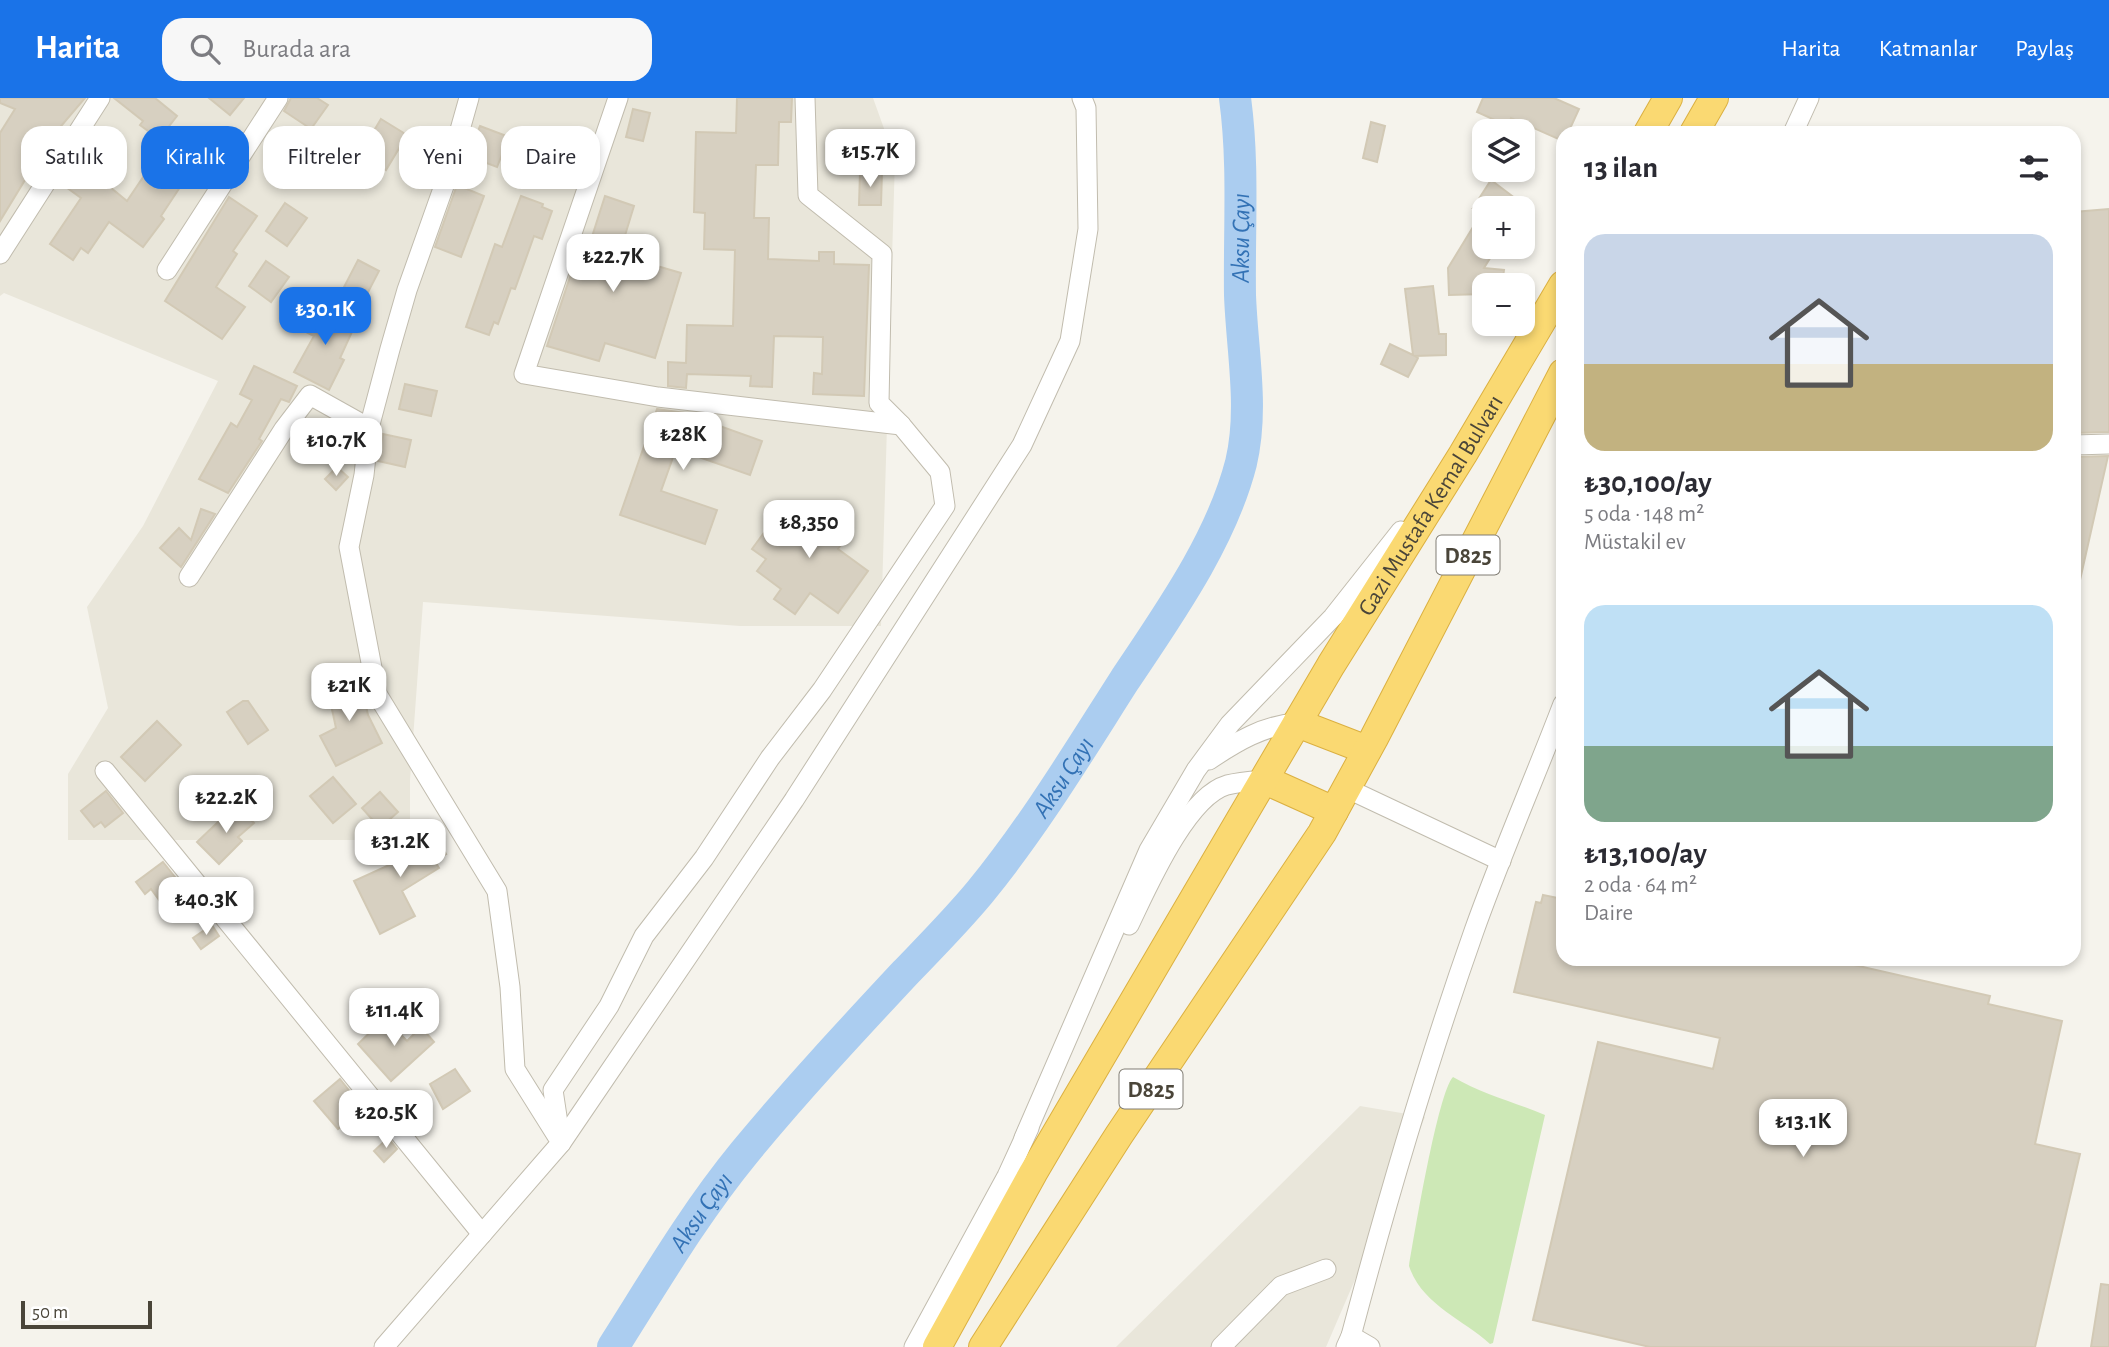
<!DOCTYPE html>
<html lang="tr">
<meta charset="utf-8">
<style>
:root{--surface:#fff;--page:#f7f7f7;--text:#2b2b33;--muted:#7c7c81;--accent:#1a73e8}
body{margin:0;font-family:"Alegreya Sans",sans-serif;background:var(--page);color:var(--text);height:100vh;display:flex;flex-direction:column;font-size:26px;white-space:nowrap}
*{box-sizing:border-box;margin:0}
p{font-size:23px;color:var(--muted)}
.icon{flex:none;width:38px;height:38px;fill:none;stroke:currentColor;stroke-width:2;stroke-linecap:round;stroke-linejoin:round}
.map{position:relative;flex:1;overflow:hidden}
.drawer{position:absolute;left:1556px;top:28px;width:525px;height:840px;display:flex;flex-direction:column;background:var(--surface);border-radius:21px;box-shadow:0 4px 10px #0003}
.drawer>*{flex:none}
.top-card{position:absolute;left:21px;top:28px;width:665px;height:63px;display:flex;gap:14px}
.controls{position:absolute;left:1472px;top:21px;display:grid;gap:14px}
.controls a{display:grid;place-items:center;width:63px;height:63px;border-radius:14px;background:var(--surface);box-shadow:0 4px 10px #0003;font-size:35px}
.scale{position:absolute;left:21px;bottom:18px;width:131px;box-sizing:border-box;padding-left:7px;border:4px solid #4a4539;border-top:0;font-size:19px;line-height:24px;white-space:nowrap;color:#4a4539;-webkit-text-stroke:5px #fff;paint-order:stroke}
.price{position:absolute;translate:-50% -60px;padding:0 16px;border-radius:14px;background:#fff;color:#222;font-size:23px;line-height:46px;filter:drop-shadow(0 2px 4px #0008)}
.price::after{content:'';position:absolute;left:50%;top:42px;width:21px;height:16px;margin-left:-10px;background:inherit;clip-path:polygon(0 0,100% 0,50% 100%)}
.price.selected{background:var(--accent);color:#fff}
ul{padding:0;list-style:none}
li{display:grid;align-content:center;gap:14px;height:371px;padding:0 28px}
li span{display:grid;place-items:center;height:217px;border-radius:21px;color:#555}
li>.icon{margin-inline-start:auto}
span .icon{width:126px;height:126px;fill:#fffc;stroke-width:1}
li b{font-size:30px}
h2{display:flex;justify-content:space-between;align-items:center;height:84px;padding:0 28px;font-size:30px}
.pill{padding:0 24px;border-radius:21px;background:var(--surface);box-shadow:0 4px 10px #0003;font-size:24px;line-height:63px}
.pill.selected{background:var(--accent);color:#fff}
header{display:flex;align-items:center;gap:42px;box-sizing:border-box;height:98px;padding:0 35px;background:var(--accent);color:#fff}
header strong{font-size:33px}
nav{display:flex;gap:38px;margin-inline-start:auto;font-size:24px}
.search{width:490px;height:63px;background:var(--page);display:flex;align-items:center;gap:18px;box-sizing:border-box;padding:0 24px;border-radius:21px;color:var(--muted);font-size:26px}
.map>svg:first-child{display:block}
.residential{fill:#e9e6da}
.green{fill:#cde8b6}
.lines{fill:none;stroke-linecap:round;stroke-linejoin:round}
.river{stroke:#abcdf0;stroke-width:32}
.building{fill:#d7d0c1;stroke:#d2c9b5;stroke-width:2}
.minor-casing{stroke:#c1bcae;stroke-width:21}
.highway-casing{stroke:#dbb041;stroke-width:30}
.minor{stroke:#fff;stroke-width:19}
.highway{stroke:#fad972;stroke-width:28}
.labels{text-anchor:middle;stroke-width:6;stroke-linejoin:round;paint-order:stroke}
.shield{fill:#fff;stroke:#807d74;stroke-width:2}
.shield-label{font-size:23px;font-weight:bold;fill:#4a4539}
.street-label{font-size:24px;fill:#4a4539;stroke:#fff}
.water-label{font-size:26px;font-style:italic;fill:#3372b5;stroke:#fff}
</style>
<header>
<strong>Harita</strong>
<div class="search"><svg class="icon" aria-label="search" viewBox="0 0 24 24"><circle cx="10" cy="10" r="6"/><path d="M15 15l6 6"/></svg>Burada ara</div>
<nav><a>Harita</a><a>Katmanlar</a><a>Paylaş</a></nav>
</header>
<div class="map">
<svg width="2109" height="1249" viewBox="0 0 2109 1249">
<rect width="100%" height="100%" fill="#f5f3ec"/>
<g class="residential">
<polygon points="0,0 873,0 895,61 881,528 740,528 423,504 410,682 410,742 68,742 68,676 108,610 87,509 143,428 218,283 4,195 0,198"/>
<polygon points="1360,1008 1425,1019 1326,1249 1116,1249"/>
</g>
<path class="green" d="M1453 979C1482 996 1514 1004 1545 1017L1493 1245 1490 1246C1463 1221 1422 1207 1409 1168 1414 1138 1438 994 1453 979Z"/>
<g class="lines">
<path class="river" id="s1" d="M613 1249C655 1183 694 1116 744 1055 795 993 850 934 905 875 930 849 956 823 980 794 1034 728 1078 655 1124 583 1168 517 1221 443 1241 365 1254 310 1242 253 1240 197 1239 131 1244 66 1235 0"/>
</g>
<g class="building">
<polygon points="0,0 85,0 56,34 48,31 24,68 31,72 0,123 0,35 15,11 0,5"/>
<polygon points="114,0 155,0 177,18 159,41 140,27 143,23"/>
<polygon points="209,0 244,0 230,17"/>
<polygon points="291,0 317,0 328,7 311,31 284,13"/>
<polygon points="737,0 792,0 791,24 779,24 778,67 756,67 754,120 769,120 768,161 819,163 819,154 834,154 834,166 869,167 864,298 813,296 814,275 822,276 823,239 774,238 772,289 750,288 751,278 687,276 686,290 668,288 668,264 686,265 687,227 733,228 735,152 704,151 705,115 694,114 696,34 736,35"/>
<polygon points="1483,0 1554,0 1579,11 1568,35 1563,35 1563,43 1511,20 1508,28 1477,14"/>
<polygon points="633,11 650,15 643,43 626,39"/>
<polygon points="381,21 407,37 386,72 360,56"/>
<polygon points="1371,24 1385,28 1377,64 1363,60"/>
<polygon points="480,28 509,39 497,69 468,58"/>
<polygon points="425,58 438,64 431,80 418,74"/>
<polygon points="156,60 186,80 161,118 164,121 143,149 109,124 88,155 81,150 73,162 50,146 81,100 66,89 83,67 127,103"/>
<polygon points="860,74 882,74 881,107 859,107"/>
<polygon points="1491,82 1528,110 1473,110"/>
<polygon points="457,87 484,98 461,159 435,149"/>
<polygon points="521,98 543,106 542,109 552,113 542,141 534,138 515,191 511,190 498,226 494,224 489,237 466,229 495,146 502,149"/>
<polygon points="605,98 634,108 619,157 681,175 655,260 605,245 599,263 547,248 581,146 589,148"/>
<polygon points="229,99 257,118 233,153 237,156 216,189 245,209 222,241 165,203"/>
<polygon points="285,105 307,120 287,148 266,133"/>
<polygon points="1484,111 1484,149 1497,149 1484,170 1504,172 1502,187 1484,187 1484,196 1449,197 1448,170"/>
<polygon points="2109,111 2109,334 2074,335 2074,114"/>
<polygon points="358,162 379,173 365,200 344,189"/>
<polygon points="266,163 289,179 271,204 249,188"/>
<polygon points="1433,188 1439,236 1446,236 1446,257 1415,258 1418,260 1408,279 1381,266 1390,246 1413,257 1405,191"/>
<polygon points="319,207 356,225 340,260 344,262 329,292 294,274 314,238 306,234"/>
<polygon points="254,268 297,288 289,304 281,301 259,341 262,343 228,395 199,381 231,325 237,329 252,302 240,296"/>
<polygon points="405,286 437,293 431,318 399,311"/>
<polygon points="657,311 686,315 686,316 762,343 750,377 676,351 661,393 717,412 705,446 620,417"/>
<polygon points="383,336 411,342 405,369 378,363"/>
<polygon points="2108,358 2080,482 2074,481 2074,359"/>
<polygon points="337,369 348,379 336,392 325,381"/>
<polygon points="820,407 853,430 838,451 868,473 838,515 810,495 795,516 774,501 781,491 757,473 766,461 752,451 782,410 806,427"/>
<polygon points="201,411 215,416 181,469 160,450 179,430 191,442"/>
<polygon points="360,581 368,617 382,645 336,668 320,638 336,630 327,588"/>
<polygon points="243,603 248,603 268,632 248,646 227,614"/>
<polygon points="157,623 181,647 145,683 121,659"/>
<polygon points="333,679 356,706 333,725 310,698"/>
<polygon points="106,693 123,715 105,729 101,724 94,729 81,713"/>
<polygon points="380,694 398,714 380,730 362,710"/>
<polygon points="236,707 254,725 238,739 242,743 219,766 197,744"/>
<polygon points="429,725 446,756 434,762 439,770 402,793 415,818 380,836 354,783 407,759 398,742"/>
<polygon points="163,764 183,789 162,806 151,791 145,796 136,784"/>
<polygon points="1543,797 1563,801 1563,861 1828,861 1990,898 1988,906 2062,923 2035,1046 2080,1056 2035,1249 1650,1249 1533,1222 1598,944 1713,971 1720,940 1514,894 1536,804 1541,805"/>
<polygon points="212,827 219,838 201,851 193,840"/>
<polygon points="385,920 407,943 421,929 434,944 391,983 358,946"/>
<polygon points="455,971 470,993 443,1011 430,986"/>
<polygon points="340,981 363,1010 338,1031 314,1003"/>
<polygon points="388,1040 397,1051 384,1064 374,1053"/>
<polygon points="2101,1186 2109,1187 2109,1249 2091,1249"/>
</g>
<g class="lines">
<defs>
<g id="minor">
<polyline points="469,0 445,85 407,192 390,251 369,330 364,377 349,449 377,596 497,793 510,889 515,971 557,1038"/>
<polyline points="618,0 524,276 658,299 901,327"/>
<polyline points="1793,35 1809,0"/>
<polyline points="0,156 100,0"/>
<polyline points="167,172 278,0"/>
<polyline points="2074,347 2109,346"/>
<polyline points="189,479 284,331 310,297 369,330"/>
<path d="M1209 662C1236 644 1264 627 1297 625"/>
<polyline points="105,673 482,1136"/>
<polyline points="1346,690 1501,763"/>
<path d="M1129 827C1147 790 1186 699 1227 687 1239 684 1253 683 1265 682"/>
<polyline points="1024,1040 1149,752 1196,672 1230,626 1333,519 1401,433"/>
<polyline points="561,1045 553,992 609,908 644,838 704,760 770,660 822,592 945,408 940,374 901,327 879,305 882,156 808,97 805,0"/>
<polyline points="1351,1238 1370,1249"/>
<polyline points="384,1249 561,1045 794,702 1022,347 1070,243 1088,131 1086,10 1082,0"/>
<polyline points="914,1249 1007,1078 1029,1030"/>
<polyline points="1221,1249 1281,1188 1326,1171"/>
<path d="M1346 1249 1351 1238C1387 1102 1427 966 1474 833 1501 757 1534 682 1563 606"/>
</g>
<g id="highway">
<polyline points="1648,35 1668,0"/>
<polyline points="1694,35 1714,0"/>
<polyline points="1297,625 1367,652"/>
<polyline points="1265,682 1334,713"/>
<path id="s2" d="M937 1249 1033 1075 1331 567 1463 356 1563 187"/>
<polyline points="983,1249 1119,1037 1322,735 1374,640 1563,275"/>
</g>
</defs>
<use href="#minor" class="minor-casing"/>
<use href="#highway" class="highway-casing"/>
<use href="#minor" class="minor"/>
<use href="#highway" class="highway"/>
</g>
<g class="labels">
<g class="shield">
<rect x="1436.5" y="437.5" width="63" height="39" rx="5"/>
<rect x="1119.5" y="971.5" width="63" height="39" rx="5"/>
</g>
<g class="shield-label">
<text x="1468" y="465">D825</text>
<text x="1151" y="999">D825</text>
</g>
<g class="street-label">
<text dy="8" stroke="none"><textPath href="#s2" startOffset="976">Gazi Mustafa Kemal Bulvarı</textPath></text>
</g>
<g class="water-label">
<text dy="9" stroke="none"><textPath href="#s1" startOffset="1316">Aksu Çayı</textPath></text>
<text dy="9" stroke="none"><textPath href="#s1" startOffset="728">Aksu Çayı</textPath></text>
<text dy="9" stroke="none"><textPath href="#s1" startOffset="161">Aksu Çayı</textPath></text>
</g>
</g>
</svg>
<div class="controls">
<a><svg class="icon" aria-label="layers" viewBox="0 0 24 24"><path d="M12 4l9 5-9 5-9-5zM3 14l9 5 9-5"/></svg></a>
<a>+</a>
<a>−</a>
</div>
<div class="scale">50 m</div>
<b class="price" style="left:870px;top:91px">₺15.7K</b>
<b class="price" style="left:613px;top:196px">₺22.7K</b>
<b class="price selected" style="left:325px;top:249px">₺30.1K</b>
<b class="price" style="left:683px;top:374px">₺28K</b>
<b class="price" style="left:336px;top:380px">₺10.7K</b>
<b class="price" style="left:809px;top:462px">₺8,350</b>
<b class="price" style="left:349px;top:625px">₺21K</b>
<b class="price" style="left:226px;top:737px">₺22.2K</b>
<b class="price" style="left:400px;top:781px">₺31.2K</b>
<b class="price" style="left:206px;top:839px">₺40.3K</b>
<b class="price" style="left:394px;top:950px">₺11.4K</b>
<b class="price" style="left:386px;top:1052px">₺20.5K</b>
<b class="price" style="left:1803px;top:1061px">₺13.1K</b>
<div class="top-card">
<a class="pill">Satılık</a>
<a class="pill selected">Kiralık</a>
<a class="pill">Filtreler</a>
<a class="pill">Yeni</a>
<a class="pill">Daire</a>
</div>
<section class="drawer">
<h2>13 ilan<svg class="icon" aria-label="filters" viewBox="0 0 24 24"><path d="M4 7h16M4 17h16"/><circle cx="9" cy="7" r="2"/><circle cx="15" cy="17" r="2"/></svg></h2>
<ul>
<li><span style="background:linear-gradient(#c9d6e8 60%,#c2b280 0)"><svg class="icon" aria-label="home" viewBox="0 0 24 24"><path d="M3 11l9-7 9 7M6 9v11h12V9"/></svg></span><div><b>₺30,100/ay</b><p>5 oda · 148 m²</p><p>Müstakil ev</p></div></li>
<li><span style="background:linear-gradient(#bfe0f5 65%,#7fa58c 0)"><svg class="icon" aria-label="home" viewBox="0 0 24 24"><path d="M3 11l9-7 9 7M6 9v11h12V9"/></svg></span><div><b>₺13,100/ay</b><p>2 oda · 64 m²</p><p>Daire</p></div></li>
</ul>
</section>
</div>
